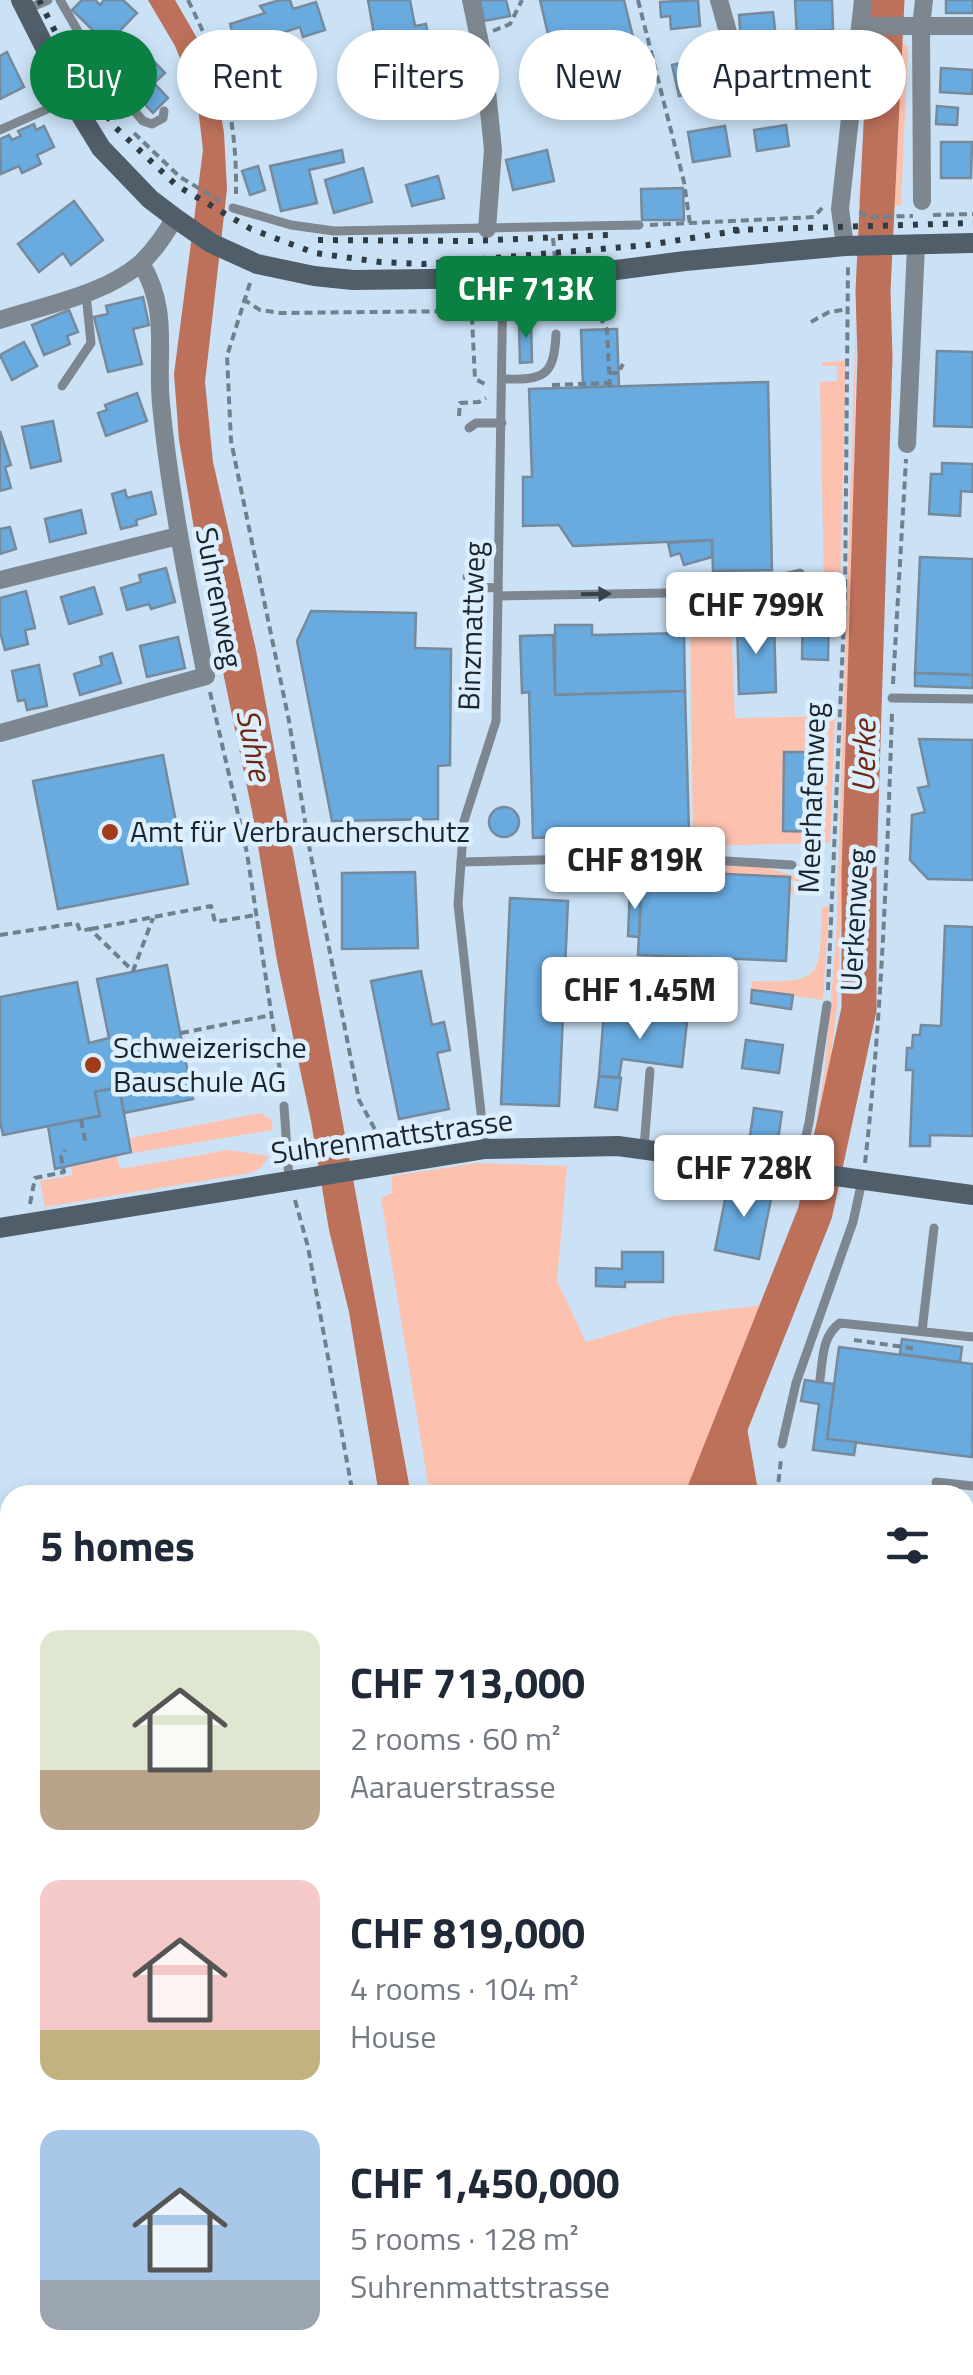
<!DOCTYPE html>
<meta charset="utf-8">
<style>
:root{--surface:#fff;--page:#f2f2f3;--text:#1f2937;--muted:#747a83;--accent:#0b8043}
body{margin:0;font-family:"Titillium Web",sans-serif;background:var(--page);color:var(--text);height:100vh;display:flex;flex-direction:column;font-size:38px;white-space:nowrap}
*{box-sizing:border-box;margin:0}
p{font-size:32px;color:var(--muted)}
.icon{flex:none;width:55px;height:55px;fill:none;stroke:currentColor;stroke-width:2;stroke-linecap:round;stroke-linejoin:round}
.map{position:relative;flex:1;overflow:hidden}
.details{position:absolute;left:0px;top:1485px;width:975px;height:890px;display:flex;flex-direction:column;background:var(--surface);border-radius:30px 30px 0 0;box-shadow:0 5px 15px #0003}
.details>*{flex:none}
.hud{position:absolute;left:30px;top:30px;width:915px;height:90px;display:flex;gap:20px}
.price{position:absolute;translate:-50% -85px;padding:0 22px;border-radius:10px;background:#fff;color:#222;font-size:32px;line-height:65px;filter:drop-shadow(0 2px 5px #0008)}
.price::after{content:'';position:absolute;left:50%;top:60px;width:30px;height:22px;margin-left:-15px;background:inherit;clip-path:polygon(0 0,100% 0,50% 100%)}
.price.current{background:var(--accent);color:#fff}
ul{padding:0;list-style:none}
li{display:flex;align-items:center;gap:30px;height:250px;padding:0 40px}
li span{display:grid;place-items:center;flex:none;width:280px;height:200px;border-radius:20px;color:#555}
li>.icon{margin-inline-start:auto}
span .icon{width:120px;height:120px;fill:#fffc;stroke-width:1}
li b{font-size:42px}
h2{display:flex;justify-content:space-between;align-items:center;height:120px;padding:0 40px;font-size:42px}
.pill{padding:0 35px;border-radius:45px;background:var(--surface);box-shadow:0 5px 15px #0003;font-size:35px;line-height:90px}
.pill.current{background:var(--accent);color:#fff}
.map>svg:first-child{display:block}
.green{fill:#fdc2af}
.water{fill:#bd715a}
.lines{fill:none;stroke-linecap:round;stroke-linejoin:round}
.river{stroke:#bd715a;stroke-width:35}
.building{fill:#69aadf;stroke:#768a9c;stroke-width:2.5}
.path{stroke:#70808d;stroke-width:4;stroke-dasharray:8 5;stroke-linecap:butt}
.lane{stroke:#7e878f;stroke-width:9}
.street{stroke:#7e878f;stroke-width:18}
.secondary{stroke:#505e69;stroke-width:20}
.primary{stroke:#31414e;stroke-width:25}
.rail{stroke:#303b43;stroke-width:6;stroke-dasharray:5 10;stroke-linecap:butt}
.oneway{fill:#39424a}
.poi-dot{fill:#a23b19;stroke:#dceffe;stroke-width:4}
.labels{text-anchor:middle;stroke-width:9;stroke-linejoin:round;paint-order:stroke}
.street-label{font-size:30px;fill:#1c252c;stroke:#dceffe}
.poi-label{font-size:30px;fill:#1c252c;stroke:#dceffe;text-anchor:start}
.water-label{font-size:32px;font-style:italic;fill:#6e2710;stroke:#dceffe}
</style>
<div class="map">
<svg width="973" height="2375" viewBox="0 0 973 2375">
<rect width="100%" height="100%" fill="#cbe2f6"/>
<g class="green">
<polygon points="873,43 902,43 908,47 901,205 866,209 859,203 859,195"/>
<polygon points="857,281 852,591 840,940 837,1008 821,1133 816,1126 825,1067 836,940"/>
<polygon points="846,360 840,588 830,593 774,595 774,587 791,587 792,592 808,592 808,586 824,585 820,382 837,381 837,366 822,366 822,363"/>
<polygon points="690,620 731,620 735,718 835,716 830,843 693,846"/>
<polygon points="650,863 763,867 799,877 808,894 789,893 790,886 800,887 801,882 790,880 790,877 643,870"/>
<path d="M822 907H829L823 1000 752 990V981C826 984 819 974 822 907Z"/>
<polygon points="260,1113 271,1119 273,1130 133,1153 130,1138"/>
<polygon points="228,1150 269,1156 262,1167 251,1173 45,1207 40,1181 72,1175 71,1167 117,1157 120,1169"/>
<polygon points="477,1163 567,1166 557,1281 586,1342 672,1316 770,1304 690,1495 430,1495 381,1198 392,1193 392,1176"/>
</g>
<polygon class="water" points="148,0 175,0 201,45 217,91 224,133 227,189 205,382 213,462 256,650 411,1495 379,1495 349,1312 329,1230 311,1121 277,961 253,816 198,552 179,440 174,374 203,150 197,99 175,46"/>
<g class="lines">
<g class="river">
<polyline points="730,1432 741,1495"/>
<polyline points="703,1495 815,1213 859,1009 859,872 875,357 873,291 887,0"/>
</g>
</g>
<g class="building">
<polygon points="82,0 95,0 100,5 104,0 123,0 137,13 107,44 72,10"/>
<polygon points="280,0 290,0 293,9 316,2 325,30 303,37 300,27 275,35 280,53 242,65 230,24 265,13 260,6"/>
<polygon points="368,0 410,0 415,26 426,24 437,88 393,96 382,39 375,40"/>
<polygon points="480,0 506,0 510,16 484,21"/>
<polygon points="540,0 624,0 635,45 618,49 623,70 620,75 615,80 562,93"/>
<polygon points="698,0 700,26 671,29 670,16 661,17 660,2"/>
<polygon points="795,0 832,0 833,30 813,31 812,38 797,39"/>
<rect x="946" y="0" width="27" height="13"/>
<polygon points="773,12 776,38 741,42 739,15"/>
<polygon points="143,50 165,73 154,83 168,98 153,113 140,99 134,104 111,79"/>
<polygon points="7,52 24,87 0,99 0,56"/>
<polygon points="712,56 719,86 679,96 672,65"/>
<polygon points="784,59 822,61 820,90 782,87"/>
<polygon points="941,68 973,70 972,94 940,92"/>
<polygon points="937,106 958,108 957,125 936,124"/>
<polygon points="34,124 36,130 44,126 54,147 37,155 41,164 22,173 19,166 1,174 0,139 9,135 12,140 21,136 18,131"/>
<polygon points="786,125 789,146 757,151 754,130"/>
<polygon points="725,126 730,156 693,162 688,132"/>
<polygon points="941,142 972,142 971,178 941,178"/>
<polygon points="342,150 344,162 309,170 317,203 281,211 270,166"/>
<polygon points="547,150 554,181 513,190 506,160"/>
<polygon points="258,166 265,190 250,195 242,171"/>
<polygon points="363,168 372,202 334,213 325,180"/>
<polygon points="438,176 444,198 412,206 406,185"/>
<polygon points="683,188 684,220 642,220 641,189"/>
<polygon points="74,201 103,240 71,265 63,253 39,272 18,244"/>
<polygon points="143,297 149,325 133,329 142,364 108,372 94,317 108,314 106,306"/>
<polygon points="69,310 78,332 67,336 70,344 44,355 32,325"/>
<polygon points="524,318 531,318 532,362 520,363 519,324 524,324"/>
<polygon points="617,329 619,387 583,388 581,330"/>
<polygon points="24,342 37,366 12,380 0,355"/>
<polygon points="937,351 973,352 973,427 934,426"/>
<polygon points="768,382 772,570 713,571 712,540 573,546 559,525 523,526 523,477 532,477 529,389"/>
<polygon points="137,393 147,421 106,436 98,413 107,410 105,405"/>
<polygon points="53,421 61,461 31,468 22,427"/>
<polygon points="0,431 11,465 5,467 11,488 0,491"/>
<polygon points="942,463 973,464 973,492 961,491 960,516 929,514 931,474 942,474"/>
<polygon points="125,490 127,498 151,492 156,514 136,520 137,525 121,529 112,494"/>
<polygon points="81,510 86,533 50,542 45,519"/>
<polygon points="10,527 16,549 0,554 0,529"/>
<polygon points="712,540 712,557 684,565 680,553 671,556 668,543"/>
<polygon points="920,557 973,559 973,675 915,673"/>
<polygon points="166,568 175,602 151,609 149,604 127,610 121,588 141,582 139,575"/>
<polygon points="94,587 102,614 69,624 61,597"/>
<polygon points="26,591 35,628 25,630 28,644 5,650 0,632 0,598"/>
<polygon points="803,602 829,602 828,660 802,659"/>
<polygon points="311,611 416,613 415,648 451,649 450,765 438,766 438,819 332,821 297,641"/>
<polygon points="774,621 776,692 739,694 737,622"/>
<polygon points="555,625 592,625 592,635 684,633 685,691 555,695"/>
<polygon points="553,635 555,695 685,691 689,833 533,838 529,692 522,693 520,636"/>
<polygon points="178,637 185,668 147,677 140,646"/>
<polygon points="112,653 121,683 80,695 74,674 102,665 100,657"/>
<polygon points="39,665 47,706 27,710 25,700 18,701 12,671"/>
<polygon points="915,673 973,675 973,688 915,686"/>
<polygon points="919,739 973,740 973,880 928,879 910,860 912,815 925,812 918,788 929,786"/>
<polygon points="784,752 820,752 819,832 783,831"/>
<polygon points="163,755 188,884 58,909 33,781"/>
<circle cx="504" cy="822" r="15"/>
<polygon points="642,870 790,877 786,961 638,955"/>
<polygon points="415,872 418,948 342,949 342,873"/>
<polygon points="630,888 641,888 639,937 628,936"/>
<polygon points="510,898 568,901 559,1106 501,1104"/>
<polygon points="945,926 973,927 973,1136 930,1135 930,1146 910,1146 913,1070 906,1070 907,1048 912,1048 913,1035 920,1035 921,1025 941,1026"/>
<polygon points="167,965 193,1099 124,1113 119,1087 95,1092 100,1116 3,1135 0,1121 0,997 77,982 89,1043 109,1038 97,979"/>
<polygon points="421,971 432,1025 444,1022 450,1050 437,1053 449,1109 399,1119 371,981"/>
<polygon points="602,972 636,973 636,991 606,990 606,984 601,983"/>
<polygon points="636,974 690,976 689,996 636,989"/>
<polygon points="752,990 793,995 791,1009 751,1003"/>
<polygon points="604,1012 687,1022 682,1067 622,1059 619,1078 599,1076"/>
<polygon points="746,1040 783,1045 779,1073 742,1068"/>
<polygon points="599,1076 621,1078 617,1110 595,1107"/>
<polygon points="119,1087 131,1152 55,1169 48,1126 100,1116 95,1092"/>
<polygon points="754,1108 782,1112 777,1147 749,1143"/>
<polygon points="729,1180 773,1189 759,1259 715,1250"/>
<polygon points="622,1252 663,1252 663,1282 625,1282 625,1287 596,1286 596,1268 622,1269"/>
<polygon points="902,1339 962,1347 960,1362 900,1354"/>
<polygon points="839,1347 973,1364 972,1457 827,1439"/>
<polygon points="805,1380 834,1384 827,1439 856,1442 854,1455 813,1450 819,1404 801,1401"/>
<polygon points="965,1842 973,1844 973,2224 965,2222"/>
</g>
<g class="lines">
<g class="path">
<path d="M188 0C223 71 237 115 236 194"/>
<polyline points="638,0 684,182 690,224"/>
<polyline points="493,31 510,24 522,0"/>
<polyline points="134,133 180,177 220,201"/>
<polyline points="860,211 866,217 913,216"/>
<polyline points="933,215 973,214"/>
<polyline points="650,225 814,217 822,208"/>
<polyline points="553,238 555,258"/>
<polyline points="250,283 227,356 231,441 289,721 309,846 359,1100 384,1146"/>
<polyline points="599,290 600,317 607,330 610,388"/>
<polyline points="243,299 260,310 281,313 465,311 472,318 475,379 487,385"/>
<polyline points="811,322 829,312 848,309"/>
<polyline points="609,373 618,373 623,364"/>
<polyline points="552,385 609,383"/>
<polyline points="459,416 460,403 479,402 486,398"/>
<polyline points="760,599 845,596"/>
<polyline points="893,684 906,459"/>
<polyline points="210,692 247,853 283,1091"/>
<polyline points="91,929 211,906 215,922 256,915"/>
<polyline points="0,935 77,923 80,931 90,929 133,971 153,918"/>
<polyline points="828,990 845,596 848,265"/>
<polyline points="181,1033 272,1015"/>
<polyline points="81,1120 86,1145"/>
<path d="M865 1163C882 1014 887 863 892 713"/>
<polyline points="295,1200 308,1247 353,1495"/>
<polyline points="30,1204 35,1178 64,1172 61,1157 65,1150"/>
<polyline points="854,1340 911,1348 910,1356"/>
<polyline points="777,1495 781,1459"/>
<polyline points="965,1819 973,1821"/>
<polyline points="0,2056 10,2059"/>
<polyline points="965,2292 973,2294"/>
<polyline points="423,2375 425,2365"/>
<polyline points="488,2375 491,2365"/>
</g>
<g class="lane">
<polyline points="60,0 102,73 143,121 152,124 163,118 164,111"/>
<polyline points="27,9 48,0"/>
<polyline points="0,130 68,100"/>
<polyline points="233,208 291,225 334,231 639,225"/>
<path d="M502 379C544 380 554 377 556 334"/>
<polyline points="62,386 91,343 86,294"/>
<polyline points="469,428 476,423 502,423"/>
<polyline points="467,577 476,587 498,588"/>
<polyline points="498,596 723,592 800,573"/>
<polyline points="892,698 973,699"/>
<polyline points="461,862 658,857 792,865"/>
<polyline points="284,1106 289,1179"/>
<polyline points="644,1147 650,1071"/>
<polyline points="485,1149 458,904 464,821 496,721 503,278"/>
<polyline points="798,1169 809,1123 827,1005"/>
<polyline points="922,1331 934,1228"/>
<path d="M820 1379C823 1358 822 1336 840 1323L973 1337"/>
<polyline points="782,1444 796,1383 853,1222 862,1181"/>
<polyline points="936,1482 973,1486"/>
<polyline points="965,1511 973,1513"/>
<polyline points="965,1623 973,1568"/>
<polyline points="965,1741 971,1772 965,1783"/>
</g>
<g class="street">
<polyline points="471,0 484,62 493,150 487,229"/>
<polyline points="719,0 743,86 853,114"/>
<polyline points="862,26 973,26"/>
<polyline points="922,201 921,27 924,0"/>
<polyline points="845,246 840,209 863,0"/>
<path d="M0 320C45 305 104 295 141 263 155 250 165 234 175 218"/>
<polyline points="907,444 916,246"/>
<polyline points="0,580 178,536"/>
<path d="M0 733 206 676C188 586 170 496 161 404 156 352 170 311 141 263"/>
</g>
<g class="secondary">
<polyline points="21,0 71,99 101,148 150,199 175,218 211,243 257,264 314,276 353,280 503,278 585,274 685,261 845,246 973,243"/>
<polyline points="0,1228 485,1149 618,1146 973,1195"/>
</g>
<g class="primary">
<polyline points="0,2022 10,2025"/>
<polyline points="919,2365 939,2375"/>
</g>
<g class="rail">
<polyline points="39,0 76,72 114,126 176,185 251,229 315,253 380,262 423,264 648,245 748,229"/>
<polyline points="733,230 973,223"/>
<polyline points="318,240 471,241 608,235"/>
</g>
</g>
<defs><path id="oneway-solid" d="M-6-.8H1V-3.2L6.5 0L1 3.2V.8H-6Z" transform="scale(2.5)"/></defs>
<use class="oneway" href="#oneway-solid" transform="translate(596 594) rotate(-1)"/>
<g class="poi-dot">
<circle cx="110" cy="832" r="10"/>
<circle cx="93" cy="1065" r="10"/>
</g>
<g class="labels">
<g class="street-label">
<text transform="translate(219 598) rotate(79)" y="10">Suhrenweg</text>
<text transform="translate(472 626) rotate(-88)" y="10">Binzmattweg</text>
<text transform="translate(812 798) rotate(-88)" y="10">Meerhafenweg</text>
<text transform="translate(855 920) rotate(-87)" y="10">Uerkenweg</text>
<text transform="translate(392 1137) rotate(-8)" y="10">Suhrenmattstrasse</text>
</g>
<g class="poi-label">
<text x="130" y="842">Amt für Verbraucherschutz</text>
<text x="113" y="1058">Schweizerische<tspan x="113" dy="34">Bauschule AG</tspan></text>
</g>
<g class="water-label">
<text transform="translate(254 745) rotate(79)" y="11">Suhre</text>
<text transform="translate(864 756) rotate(-89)" y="11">Uerke</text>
</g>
</g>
</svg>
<b class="price current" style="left:526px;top:341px">CHF 713K</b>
<b class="price" style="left:756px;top:657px">CHF 799K</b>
<b class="price" style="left:635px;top:912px">CHF 819K</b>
<b class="price" style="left:640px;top:1042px">CHF 1.45M</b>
<b class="price" style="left:744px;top:1220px">CHF 728K</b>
<div class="hud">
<a class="pill current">Buy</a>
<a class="pill">Rent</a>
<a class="pill">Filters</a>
<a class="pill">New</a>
<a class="pill">Apartment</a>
</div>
<section class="details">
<h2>5 homes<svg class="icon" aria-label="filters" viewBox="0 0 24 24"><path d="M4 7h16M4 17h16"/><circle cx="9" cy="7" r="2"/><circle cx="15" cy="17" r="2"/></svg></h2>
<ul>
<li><span style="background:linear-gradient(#dfe7d0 70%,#b9a48a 0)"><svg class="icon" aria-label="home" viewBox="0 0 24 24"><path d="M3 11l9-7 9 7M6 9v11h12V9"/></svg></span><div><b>CHF 713,000</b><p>2 rooms · 60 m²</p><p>Aarauerstrasse</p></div></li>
<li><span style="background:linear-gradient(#f6c9c9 75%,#c2b280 0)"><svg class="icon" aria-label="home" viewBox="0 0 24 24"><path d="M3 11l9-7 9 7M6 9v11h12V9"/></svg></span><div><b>CHF 819,000</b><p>4 rooms · 104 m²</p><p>House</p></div></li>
<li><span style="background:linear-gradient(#a9c7e8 75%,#9aa5b1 0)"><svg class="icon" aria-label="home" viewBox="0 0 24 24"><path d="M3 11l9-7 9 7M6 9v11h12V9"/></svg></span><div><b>CHF 1,450,000</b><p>5 rooms · 128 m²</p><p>Suhrenmattstrasse</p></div></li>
</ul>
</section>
</div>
